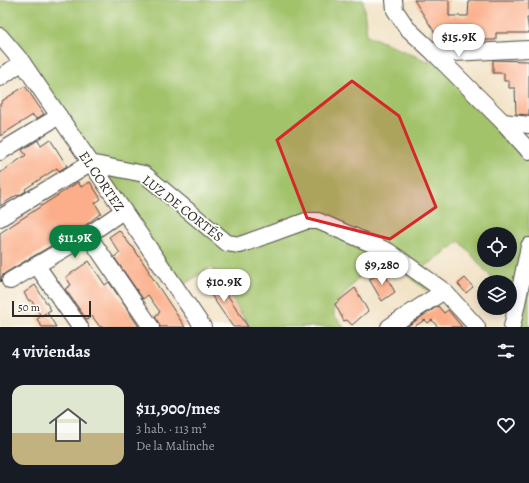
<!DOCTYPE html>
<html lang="es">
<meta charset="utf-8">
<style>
:root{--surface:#171b24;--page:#242831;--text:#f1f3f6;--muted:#9ea1a6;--accent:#0b8043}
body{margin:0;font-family:Alegreya,serif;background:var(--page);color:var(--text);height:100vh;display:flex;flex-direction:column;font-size:15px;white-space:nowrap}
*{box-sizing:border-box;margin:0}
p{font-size:13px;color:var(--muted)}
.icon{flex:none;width:22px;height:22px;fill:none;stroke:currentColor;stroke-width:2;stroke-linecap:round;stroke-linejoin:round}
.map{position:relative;height:327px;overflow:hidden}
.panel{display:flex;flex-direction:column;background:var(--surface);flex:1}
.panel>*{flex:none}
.fabs{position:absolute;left:477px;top:227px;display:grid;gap:8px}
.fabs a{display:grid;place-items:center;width:40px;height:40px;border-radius:50%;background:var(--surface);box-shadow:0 2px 10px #0003;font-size:20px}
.scale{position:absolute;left:12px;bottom:10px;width:79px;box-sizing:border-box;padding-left:4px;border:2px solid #2b2b2b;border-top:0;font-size:11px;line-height:14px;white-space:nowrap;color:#2b2b2b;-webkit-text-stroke:3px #fdfcf7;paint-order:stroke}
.price{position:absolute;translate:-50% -34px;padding:0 9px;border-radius:14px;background:#fff;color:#222;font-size:13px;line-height:26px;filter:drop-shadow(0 1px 2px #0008)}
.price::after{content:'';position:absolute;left:50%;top:24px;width:12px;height:9px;margin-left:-6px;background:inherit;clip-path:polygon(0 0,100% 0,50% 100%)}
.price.on{background:var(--accent);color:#fff}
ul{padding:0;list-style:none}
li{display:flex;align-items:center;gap:12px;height:100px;padding:0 12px}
li span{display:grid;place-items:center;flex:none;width:112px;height:80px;border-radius:12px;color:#555}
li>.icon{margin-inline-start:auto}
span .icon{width:48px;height:48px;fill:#fffc;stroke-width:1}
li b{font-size:17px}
h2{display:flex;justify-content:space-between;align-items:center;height:48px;padding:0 12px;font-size:17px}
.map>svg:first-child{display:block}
.green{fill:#a2c36b;stroke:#66774b;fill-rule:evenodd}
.building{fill:#fbae89}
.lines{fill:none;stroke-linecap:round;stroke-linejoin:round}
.minor-casing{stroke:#494742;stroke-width:18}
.minor{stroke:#fff;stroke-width:16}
.marked{fill:#d62828;fill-opacity:0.2;stroke:#d62828;stroke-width:3;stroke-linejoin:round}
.labels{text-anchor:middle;stroke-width:3.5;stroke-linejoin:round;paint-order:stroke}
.street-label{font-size:14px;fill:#2b2b2b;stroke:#fdfcf7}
</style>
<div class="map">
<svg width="529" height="327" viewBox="0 0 529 327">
<rect width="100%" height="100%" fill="#fdfcf7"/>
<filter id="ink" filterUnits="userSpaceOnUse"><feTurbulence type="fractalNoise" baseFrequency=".025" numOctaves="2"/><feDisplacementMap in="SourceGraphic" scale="8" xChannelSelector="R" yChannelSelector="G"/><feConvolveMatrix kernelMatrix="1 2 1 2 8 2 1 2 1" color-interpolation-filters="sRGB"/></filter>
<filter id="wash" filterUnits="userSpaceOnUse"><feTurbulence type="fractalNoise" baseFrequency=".012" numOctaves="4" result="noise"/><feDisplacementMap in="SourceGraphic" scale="16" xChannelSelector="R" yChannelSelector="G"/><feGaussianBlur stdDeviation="0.9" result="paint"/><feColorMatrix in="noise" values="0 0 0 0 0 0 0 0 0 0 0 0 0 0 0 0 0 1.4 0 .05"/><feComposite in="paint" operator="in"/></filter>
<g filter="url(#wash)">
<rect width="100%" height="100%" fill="#f2e3c7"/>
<path class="green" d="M0 0H363L367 35 429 62 435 54 529 147V327H512L510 282H495L460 241 418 272 436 285 428 291 389 262 361 275 334 306V315L344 327H250L211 267 177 289 0 36ZM484 234H510V260H484Z"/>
<g id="blocks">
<g class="building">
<polygon points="414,0 449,0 449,16 468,16 469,0 529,0 529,18 527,18 529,33 496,33 496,40 468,40 468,38 457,39 457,35 441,35 441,32 435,33"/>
<polygon points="493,60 529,61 529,115 516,114 515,88 509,88 509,81 504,81 504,73 493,73"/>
<polygon points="25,86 44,114 36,119 33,115 0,136 0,104 3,102 2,101"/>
<polygon points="50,139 67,166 59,171 57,168 25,189 26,191 18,196 17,195 0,206 0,173 26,155 22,150 38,140 41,145"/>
<polygon points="78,182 81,187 90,182 101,199 95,203 101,213 83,227 5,273 2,276 0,282 0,233"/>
<polygon points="119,230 131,246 132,246 149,271 148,271 185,327 160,327 155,316 160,312 148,295 143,299 114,257 120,253 109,237"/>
<polygon points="89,261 105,285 109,282 139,327 100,327 92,316 87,320 65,289 71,285 66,277"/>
<polygon points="384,273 395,292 382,301 369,279"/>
<polygon points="214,275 234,305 248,327 233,327 215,301 203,282"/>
<polygon points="465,278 473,287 466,293 458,284"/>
<polygon points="35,285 51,310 47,312 56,327 42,327 37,319 46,313 41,316 31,300 29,301 24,293"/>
<polygon points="355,288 368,311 352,325 347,320 344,321 335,304"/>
<polygon points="438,306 444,313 448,310 462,327 438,327 432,320 428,323 425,320 413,327 406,327"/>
</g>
</g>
</g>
<g filter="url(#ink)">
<use href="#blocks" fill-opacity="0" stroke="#494742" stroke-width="1"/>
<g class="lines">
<defs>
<g id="minor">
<polyline points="394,0 395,10 407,28 435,54 503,122 529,151"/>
<polyline points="0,36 22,62 203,327"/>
<polyline points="435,54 529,49"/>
<polyline points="0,78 22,62"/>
<polyline points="503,122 529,125"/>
<polyline points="0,152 59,116"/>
<polyline points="0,218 90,163 144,174 227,243 240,245 306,221 318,221 388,251 444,291 477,327"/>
<polyline points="88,235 151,327"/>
<polyline points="37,266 80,327"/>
<polyline points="10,281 88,235 123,211"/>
<polyline points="389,327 444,291"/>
<polyline points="512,327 529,246"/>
</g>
</defs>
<use href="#minor" class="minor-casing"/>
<use href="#minor" class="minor"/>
</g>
</g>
<path class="marked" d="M352 81 399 116 436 207 390 239 307 218 277 140Z"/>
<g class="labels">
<g class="street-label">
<text transform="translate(102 181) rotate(56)" y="5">EL CORTEZ</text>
<text transform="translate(183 208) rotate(38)" y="5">LUZ DE CORTÉS</text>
</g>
</g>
</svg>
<div class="fabs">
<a><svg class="icon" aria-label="locate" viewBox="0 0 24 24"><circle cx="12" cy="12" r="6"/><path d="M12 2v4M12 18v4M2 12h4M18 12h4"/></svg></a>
<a><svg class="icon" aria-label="layers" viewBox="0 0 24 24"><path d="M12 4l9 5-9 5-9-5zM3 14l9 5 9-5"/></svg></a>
</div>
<div class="scale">50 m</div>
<b class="price" style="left:459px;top:58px">$15.9K</b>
<b class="price on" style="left:75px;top:259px">$11.9K</b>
<b class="price" style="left:382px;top:286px">$9,280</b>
<b class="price" style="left:224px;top:303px">$10.9K</b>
</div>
<section class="panel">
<h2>4 viviendas<svg class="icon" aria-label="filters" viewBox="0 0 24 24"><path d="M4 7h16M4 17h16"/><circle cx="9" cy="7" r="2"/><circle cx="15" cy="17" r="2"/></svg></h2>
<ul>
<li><span style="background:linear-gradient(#dfe7d0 60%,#c2b280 0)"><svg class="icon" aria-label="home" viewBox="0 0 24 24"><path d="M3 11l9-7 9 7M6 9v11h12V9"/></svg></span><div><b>$11,900/mes</b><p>3 hab. · 113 m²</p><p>De la Malinche</p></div><svg class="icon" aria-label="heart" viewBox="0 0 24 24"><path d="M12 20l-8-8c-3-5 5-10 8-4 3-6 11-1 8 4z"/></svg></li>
</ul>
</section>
